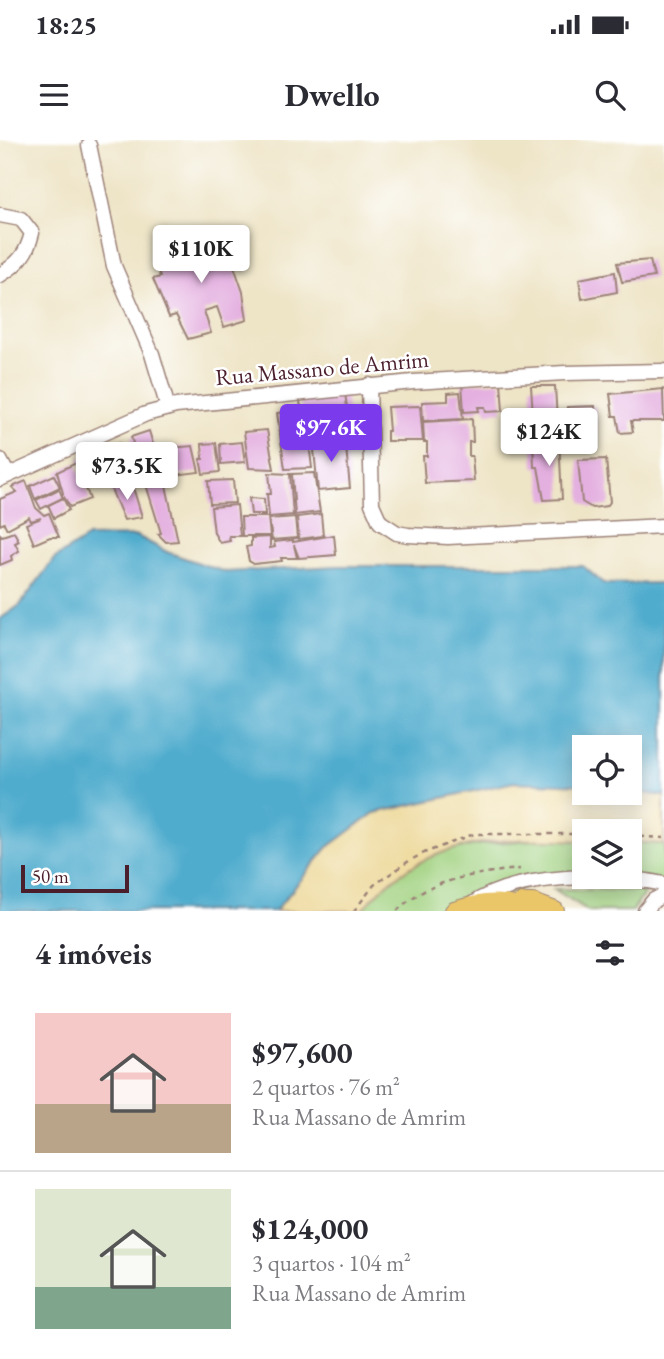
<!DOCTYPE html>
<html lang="pt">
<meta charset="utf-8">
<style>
:root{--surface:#fff;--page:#f7f7f7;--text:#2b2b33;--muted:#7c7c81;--line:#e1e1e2;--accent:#7c3aed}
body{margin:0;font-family:"EB Garamond",serif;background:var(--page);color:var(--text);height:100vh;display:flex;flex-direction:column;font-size:26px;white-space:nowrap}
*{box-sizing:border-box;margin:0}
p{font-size:23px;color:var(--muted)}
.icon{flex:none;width:38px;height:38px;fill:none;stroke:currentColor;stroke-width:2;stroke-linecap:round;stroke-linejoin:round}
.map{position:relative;height:771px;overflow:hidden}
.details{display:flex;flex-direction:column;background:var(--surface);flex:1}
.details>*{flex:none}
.tools{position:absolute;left:572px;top:595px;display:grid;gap:14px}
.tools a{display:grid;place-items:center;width:70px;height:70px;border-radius:0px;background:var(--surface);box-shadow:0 4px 18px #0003;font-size:35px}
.scale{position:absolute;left:21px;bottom:18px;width:108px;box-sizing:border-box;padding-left:7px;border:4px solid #4a1f2b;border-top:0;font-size:19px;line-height:24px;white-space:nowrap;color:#4a1f2b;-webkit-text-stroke:5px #fff;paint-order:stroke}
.price{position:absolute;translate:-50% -60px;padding:0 16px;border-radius:7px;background:#fff;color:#222;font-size:23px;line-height:46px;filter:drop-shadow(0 2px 4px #0008)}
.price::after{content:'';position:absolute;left:50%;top:42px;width:21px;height:16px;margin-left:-10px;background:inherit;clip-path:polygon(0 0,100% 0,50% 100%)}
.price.on{background:var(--accent);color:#fff}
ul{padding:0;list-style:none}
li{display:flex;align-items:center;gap:21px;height:175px;padding:0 35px}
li+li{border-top:2px solid var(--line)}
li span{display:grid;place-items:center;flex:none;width:196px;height:140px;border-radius:0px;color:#555}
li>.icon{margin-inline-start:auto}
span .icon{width:84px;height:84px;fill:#fffc;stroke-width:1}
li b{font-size:30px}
h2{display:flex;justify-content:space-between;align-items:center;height:84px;padding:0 35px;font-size:30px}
.status{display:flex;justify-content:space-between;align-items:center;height:49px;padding:0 35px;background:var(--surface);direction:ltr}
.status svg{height:19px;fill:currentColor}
header{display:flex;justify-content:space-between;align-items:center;height:91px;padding:0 35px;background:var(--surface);font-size:32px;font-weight:700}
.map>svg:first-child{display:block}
.green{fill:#a2d281;stroke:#767856;stroke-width:2}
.sand{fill:#eeda9e;stroke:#9c7c64;stroke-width:2}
.water{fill:#4faccd;stroke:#4c667c;stroke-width:2}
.building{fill:#e4b0e0}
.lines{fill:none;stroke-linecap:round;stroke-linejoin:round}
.minor-casing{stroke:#9c8278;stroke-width:17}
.major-casing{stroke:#9c8278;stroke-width:20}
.path{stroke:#9c8278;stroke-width:2.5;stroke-dasharray:5 5;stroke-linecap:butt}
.minor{stroke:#fff;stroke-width:14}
.major{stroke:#eac669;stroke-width:18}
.labels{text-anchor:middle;stroke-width:5;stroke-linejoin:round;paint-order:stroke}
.street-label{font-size:23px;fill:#4a1f2b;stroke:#fff}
</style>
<div class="status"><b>18:25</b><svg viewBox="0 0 49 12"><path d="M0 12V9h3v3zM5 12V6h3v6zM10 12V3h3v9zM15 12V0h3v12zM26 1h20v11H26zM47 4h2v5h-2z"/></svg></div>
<header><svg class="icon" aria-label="menu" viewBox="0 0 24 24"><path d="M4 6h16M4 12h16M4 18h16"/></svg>Dwello<svg class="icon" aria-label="search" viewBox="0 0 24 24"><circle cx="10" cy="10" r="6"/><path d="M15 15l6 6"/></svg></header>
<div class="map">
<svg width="664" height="771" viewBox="0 0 664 771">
<rect width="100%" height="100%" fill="#fff"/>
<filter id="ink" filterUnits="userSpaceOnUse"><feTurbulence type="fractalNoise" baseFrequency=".0143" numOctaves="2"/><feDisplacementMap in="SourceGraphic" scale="14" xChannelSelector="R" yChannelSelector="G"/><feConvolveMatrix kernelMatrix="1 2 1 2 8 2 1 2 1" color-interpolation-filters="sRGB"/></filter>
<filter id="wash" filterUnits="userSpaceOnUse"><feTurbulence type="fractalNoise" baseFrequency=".00686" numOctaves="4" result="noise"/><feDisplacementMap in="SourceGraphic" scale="28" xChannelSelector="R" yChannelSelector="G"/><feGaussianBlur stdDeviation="1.57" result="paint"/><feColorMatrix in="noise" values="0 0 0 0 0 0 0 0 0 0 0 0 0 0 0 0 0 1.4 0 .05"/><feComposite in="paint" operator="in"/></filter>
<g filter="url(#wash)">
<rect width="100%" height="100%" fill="#eee4c6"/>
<g class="green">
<path d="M548 699 584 701V737H630V702L664 704V744L541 742 454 771H359C420 703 462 705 548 699Z"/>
<polygon points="554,749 646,751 632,771 589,771"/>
</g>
<path class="sand" d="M514 642 584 645V653L630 651 664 656V704L630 702V691H584V701C498 697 419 697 362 771H275L327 708 374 673Z"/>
<polygon class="water" points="137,396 167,412 225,432 338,426 583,426 604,444 664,443 664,656 630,651 630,607 584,607 584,645 514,642 374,673 327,708 275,771 0,771 0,479 20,465 54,419 88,397"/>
<g id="blocks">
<g class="building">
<polygon points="221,89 243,152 247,180 224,187 217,167 204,171 211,193 188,199 176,175 169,177 153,139 160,137 155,120 174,112 194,107 192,97"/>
<polygon points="650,120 654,137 622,142 617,123"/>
<polygon points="615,132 617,152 582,159 579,139"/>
<polygon points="501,242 503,271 486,272 485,267 478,267 479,271 464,272 462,243"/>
<polygon points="531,246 555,246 558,298 531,299 529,289 534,289"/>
<polygon points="663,249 664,281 631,281 633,292 620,293 617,276 613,276 610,254"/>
<polygon points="345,252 348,277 303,280 299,255"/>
<polygon points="460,252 463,279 423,281 422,262 448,261 448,253"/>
<polygon points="420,266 423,301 387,301 387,291 389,291 387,267"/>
<polygon points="595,266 597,301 568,302 567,267"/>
<polygon points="299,270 301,287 307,287 312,328 285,329 277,273"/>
<polygon points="472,279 473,302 469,302 469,316 472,316 474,341 425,343 423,316 427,316 427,302 424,302 423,282"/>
<polygon points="267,290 274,329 249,328 244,292"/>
<polygon points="149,291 162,333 144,337 131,297"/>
<polygon points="345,297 350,348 318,351 313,299"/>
<polygon points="559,299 562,359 544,360 538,327 534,327 533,301"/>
<polygon points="242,302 245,322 221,324 220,304"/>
<polygon points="119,303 133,342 110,348 98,311"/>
<polygon points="216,303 220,332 203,334 200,319 203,319 202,304"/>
<polygon points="193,306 199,332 167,336 157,309"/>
<polygon points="90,315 92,319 98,316 106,339 91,345 79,319"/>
<polygon points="606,319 610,362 607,366 592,368 582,362 578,320"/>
<polygon points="76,323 90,359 70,367 64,357 41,369 36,360 59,349 62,356 63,353 57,332"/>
<polygon points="269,333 290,334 293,375 269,377 267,354 271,354"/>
<polygon points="314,333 320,372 295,375 292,334"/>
<polygon points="54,335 60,347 35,359 30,346"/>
<polygon points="164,336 178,401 166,402 158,394 161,393 144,338"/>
<polygon points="233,340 235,363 210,364 208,341"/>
<polygon points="26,341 36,368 44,375 49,373 59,397 50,397 34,404 26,384 41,378 31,381 29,377 7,389 4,383 0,385 0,359 17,352 12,347"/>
<polygon points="132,344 142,377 124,380 111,349"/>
<polygon points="63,358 69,370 54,378 48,365"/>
<polygon points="249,358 264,359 265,374 251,374"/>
<polygon points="237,365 240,396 229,396 230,401 220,403 214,393 211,367"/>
<polygon points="321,374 323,396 299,399 297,377"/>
<polygon points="241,377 268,377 270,396 242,396"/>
<polygon points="295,377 297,398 272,400 269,379"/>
<polygon points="14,392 19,401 15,403 19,411 11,416 12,420 0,425 0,394 2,396"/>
<polygon points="334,395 336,415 299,418 294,405 297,418 281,418 282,421 254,424 249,421 246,407 251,406 251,398 270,397 270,408 275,407 274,402 293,400 293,402"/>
</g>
</g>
</g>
<g filter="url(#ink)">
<use href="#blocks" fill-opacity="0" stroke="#9c8278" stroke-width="2"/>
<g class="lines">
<defs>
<g id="minor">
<polyline points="89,5 114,126 152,214 168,268"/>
<path d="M0 75 21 79 32 93C27 114 18 124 0 135"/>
<polyline points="369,245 372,364 380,382 397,393 408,395 448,397 664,386"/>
<polyline points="0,320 8,335"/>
<polyline points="0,339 146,274 176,266 413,242 565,233 664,231"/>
<path d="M469 766C516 732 609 733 664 744"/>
<polyline points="645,771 654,760 664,755"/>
</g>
<g id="major">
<polyline points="522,763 533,763 555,771"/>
<path d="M454 771C485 761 503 761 534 771"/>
</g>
</defs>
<use href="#minor" class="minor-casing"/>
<use href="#major" class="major-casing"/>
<g class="path">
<polyline points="630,696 664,698"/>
<polyline points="354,771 374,745 409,721 424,713 474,694 584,694"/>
<path d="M397 771C427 739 479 733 520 729"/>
</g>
<use href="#minor" class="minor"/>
<use href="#major" class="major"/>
</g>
</g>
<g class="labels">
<g class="street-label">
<text transform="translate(322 228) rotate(-5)" y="8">Rua Massano de Amrim</text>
</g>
</g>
</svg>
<div class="tools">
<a><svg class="icon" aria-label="locate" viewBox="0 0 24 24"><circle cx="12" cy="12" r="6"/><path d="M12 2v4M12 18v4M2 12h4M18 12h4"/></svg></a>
<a><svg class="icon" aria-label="layers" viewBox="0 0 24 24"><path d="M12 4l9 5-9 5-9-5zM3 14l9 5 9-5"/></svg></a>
</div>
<div class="scale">50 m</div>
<b class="price" style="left:201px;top:145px">$110K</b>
<b class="price on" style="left:331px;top:324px">$97.6K</b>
<b class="price" style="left:549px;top:328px">$124K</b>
<b class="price" style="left:127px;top:362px">$73.5K</b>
</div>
<section class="details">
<h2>4 imóveis<svg class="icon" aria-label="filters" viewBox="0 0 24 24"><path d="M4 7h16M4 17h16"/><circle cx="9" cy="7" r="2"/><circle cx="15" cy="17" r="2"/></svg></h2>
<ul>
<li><span style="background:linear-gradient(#f6c9c9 65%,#b9a48a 0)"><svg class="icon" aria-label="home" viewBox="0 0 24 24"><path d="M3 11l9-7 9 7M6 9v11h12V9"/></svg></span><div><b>$97,600</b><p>2 quartos · 76 m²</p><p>Rua Massano de Amrim</p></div></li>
<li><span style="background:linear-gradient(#dfe7d0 70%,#7fa58c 0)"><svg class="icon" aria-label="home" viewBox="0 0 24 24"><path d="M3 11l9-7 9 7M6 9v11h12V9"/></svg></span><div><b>$124,000</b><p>3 quartos · 104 m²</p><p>Rua Massano de Amrim</p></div></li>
</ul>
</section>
